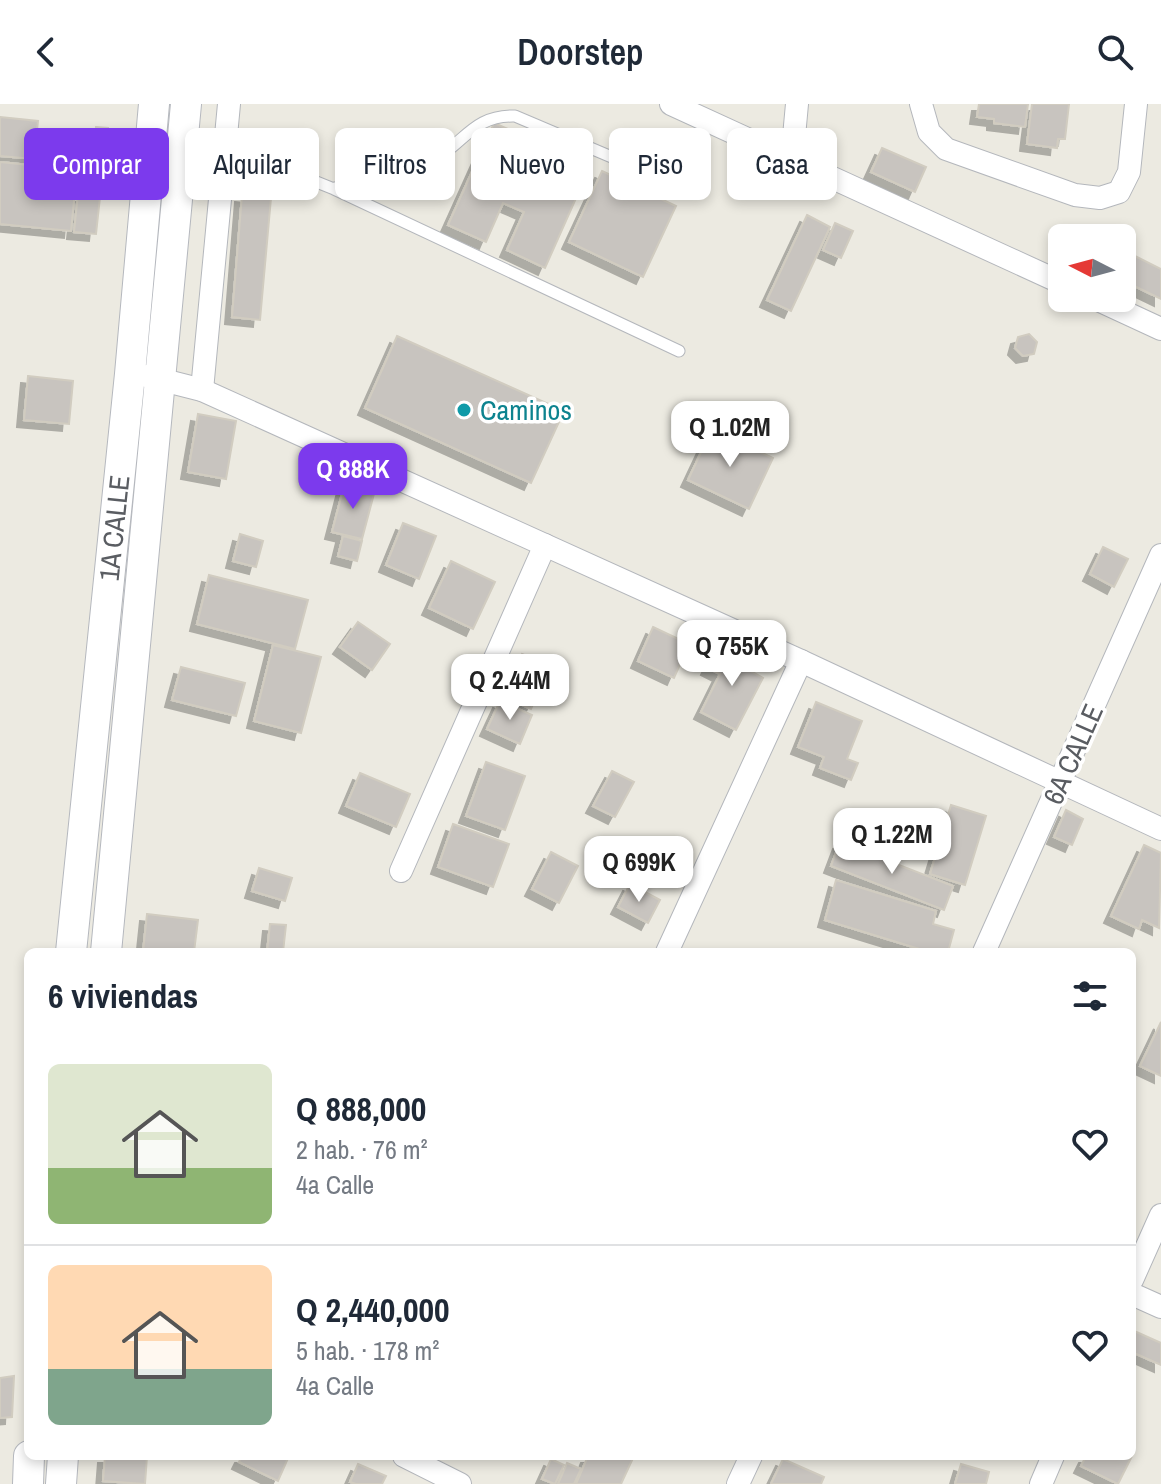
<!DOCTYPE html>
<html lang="es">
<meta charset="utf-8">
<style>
:root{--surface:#fff;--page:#f2f2f3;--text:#1f2937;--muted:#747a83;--line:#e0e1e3;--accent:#7c3aed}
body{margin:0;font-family:"Archivo Narrow",sans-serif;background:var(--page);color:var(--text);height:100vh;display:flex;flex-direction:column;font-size:30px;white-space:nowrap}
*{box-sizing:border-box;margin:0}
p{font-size:26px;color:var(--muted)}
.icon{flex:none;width:44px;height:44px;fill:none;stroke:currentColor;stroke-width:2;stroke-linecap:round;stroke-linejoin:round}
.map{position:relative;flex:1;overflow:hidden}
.panel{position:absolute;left:24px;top:844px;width:1112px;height:512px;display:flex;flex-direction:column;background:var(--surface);border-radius:12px;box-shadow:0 4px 12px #0003}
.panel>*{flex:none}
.banner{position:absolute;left:24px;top:24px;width:1114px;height:72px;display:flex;gap:16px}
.needle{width:52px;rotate:276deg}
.controls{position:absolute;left:1048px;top:120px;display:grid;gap:16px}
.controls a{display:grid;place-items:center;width:88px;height:88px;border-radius:12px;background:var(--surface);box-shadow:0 4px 12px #0003;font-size:40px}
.price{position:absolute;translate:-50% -68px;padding:0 18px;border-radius:16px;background:#fff;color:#222;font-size:26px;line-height:52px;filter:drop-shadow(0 2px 4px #0008)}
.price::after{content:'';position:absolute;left:50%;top:48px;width:24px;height:18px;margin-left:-12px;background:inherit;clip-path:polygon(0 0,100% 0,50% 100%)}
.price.on{background:var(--accent);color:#fff}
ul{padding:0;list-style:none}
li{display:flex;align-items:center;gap:24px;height:200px;padding:0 24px}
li+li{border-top:2px solid var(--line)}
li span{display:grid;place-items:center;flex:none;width:224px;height:160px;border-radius:12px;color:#555}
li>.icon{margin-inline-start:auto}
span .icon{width:96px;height:96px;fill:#fffc;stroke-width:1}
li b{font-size:34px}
h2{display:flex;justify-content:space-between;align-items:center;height:96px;padding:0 24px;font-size:34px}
.pill{padding:0 28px;border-radius:12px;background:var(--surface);box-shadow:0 4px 12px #0003;font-size:28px;line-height:72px}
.pill.on{background:var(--accent);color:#fff}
header{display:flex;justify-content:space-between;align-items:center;height:104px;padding:0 24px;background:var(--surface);font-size:36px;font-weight:600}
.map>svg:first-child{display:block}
.building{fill:#c8c4bf;stroke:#d1ccc0;stroke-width:2;filter:url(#shadow)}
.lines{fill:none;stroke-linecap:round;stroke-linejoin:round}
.service-casing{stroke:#b4b7bc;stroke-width:13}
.minor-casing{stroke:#b4b7bc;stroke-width:24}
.secondary-casing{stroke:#b5b8be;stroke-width:32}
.service{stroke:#fff;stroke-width:11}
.minor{stroke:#fff;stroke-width:22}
.secondary{stroke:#fff;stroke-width:30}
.culture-dot{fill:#0f9aa8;stroke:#fff;stroke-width:3}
.labels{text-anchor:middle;stroke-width:7;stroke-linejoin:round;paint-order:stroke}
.culture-label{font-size:28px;fill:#0d838f;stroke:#fff;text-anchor:start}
.street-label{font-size:28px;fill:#5a5d62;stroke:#fff}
</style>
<header><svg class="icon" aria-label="back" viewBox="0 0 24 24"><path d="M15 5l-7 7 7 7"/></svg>Doorstep<svg class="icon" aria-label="search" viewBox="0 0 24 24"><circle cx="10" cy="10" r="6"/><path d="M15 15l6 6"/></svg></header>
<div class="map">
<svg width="1161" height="1380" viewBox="0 0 1161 1380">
<defs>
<filter id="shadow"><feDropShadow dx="-7" dy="7" stdDeviation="0" flood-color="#0004"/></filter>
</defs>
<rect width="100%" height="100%" fill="#eceae1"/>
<g class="building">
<polygon points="979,0 1028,0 1025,23 994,19 994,15 977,13"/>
<polygon points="1032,0 1069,0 1065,35 1058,35 1057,44 1027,40"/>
<polygon points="0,13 38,17 34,55 0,52"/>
<polygon points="494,19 531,35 510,80 532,90 550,48 589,65 545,164 507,146 524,108 503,99 486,138 448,121"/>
<polygon points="96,23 108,24 106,44 94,42"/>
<polygon points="882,44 926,63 915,88 871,68"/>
<polygon points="0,58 77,66 71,127 0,120"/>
<polygon points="602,67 676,102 643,173 569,138"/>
<polygon points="78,90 100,93 96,130 74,128"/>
<polygon points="242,91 271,94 260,216 232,213"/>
<polygon points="807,111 830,123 791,207 767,196"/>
<polygon points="835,119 853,127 841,154 823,146"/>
<polygon points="1127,148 1161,165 1161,195 1122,176 1122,159"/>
<polygon points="1029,230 1037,238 1034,250 1023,252 1015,244 1018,233"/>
<polygon points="397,232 564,307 531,379 365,304"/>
<polygon points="28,272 73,277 69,320 24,316"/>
<polygon points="198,310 236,317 226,375 188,368"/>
<polygon points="712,325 773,354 749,405 688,376"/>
<polygon points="345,378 375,386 362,435 332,428"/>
<polygon points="403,419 436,432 419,475 386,461"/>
<polygon points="240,430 263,437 256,463 233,457"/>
<polygon points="343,432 362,437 357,457 338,452"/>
<polygon points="1103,443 1128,455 1114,483 1090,470"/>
<polygon points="451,457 495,478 473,525 429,504"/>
<polygon points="209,471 308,496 295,545 197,520"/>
<polygon points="358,518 390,540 372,566 340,543"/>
<polygon points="653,523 689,540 674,574 638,557"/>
<polygon points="273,541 321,553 301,629 254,617"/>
<polygon points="734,544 755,555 749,566 763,574 736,626 701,608 720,570 708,564 717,546 729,552"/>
<polygon points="522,550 550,562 531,605 504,593"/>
<polygon points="181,563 245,579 236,612 172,596"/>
<polygon points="500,597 532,611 520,640 487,625"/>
<polygon points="816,598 862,617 847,655 858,659 851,676 820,664 824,653 798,643"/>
<polygon points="486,658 525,672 505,726 466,712"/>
<polygon points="612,667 634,678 615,713 593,702"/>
<polygon points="360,669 410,690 396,723 346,702"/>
<polygon points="951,701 986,712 965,781 930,770"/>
<polygon points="1066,706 1083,715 1072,741 1054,733"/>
<polygon points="453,720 509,740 493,783 438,763"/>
<polygon points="840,738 953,782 944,806 831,762"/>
<polygon points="624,741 652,756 642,775 614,760"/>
<polygon points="1144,741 1161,749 1159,824 1142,816 1139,825 1111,812"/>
<polygon points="551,748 578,762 559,799 532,785"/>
<polygon points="259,764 292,774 285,797 252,787"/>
<polygon points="836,776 936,807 933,820 954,826 948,848 929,848 825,816"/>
<polygon points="630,780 660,796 648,819 618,803"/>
<polygon points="147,810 198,816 194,848 143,848"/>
<polygon points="270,820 286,821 283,848 267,848"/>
<polygon points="1161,918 1161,972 1140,962"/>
<polygon points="1132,1226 1161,1239 1161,1261 1132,1248"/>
<polygon points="14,1272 12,1313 0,1314 0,1274"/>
<polygon points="105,1352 147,1352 145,1380 103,1377"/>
<polygon points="242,1352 289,1352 278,1377 239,1358"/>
<polygon points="588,1352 634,1352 621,1380 576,1380"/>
<polygon points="1086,1352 1132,1352 1118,1380 1081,1362"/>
<polygon points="551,1355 564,1361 555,1380 542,1375"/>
<polygon points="783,1355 824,1373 821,1380 771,1380"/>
<polygon points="567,1359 581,1365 574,1380 558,1380"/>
<polygon points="358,1360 386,1372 382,1380 356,1380 350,1378"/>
<polygon points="961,1360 989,1368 986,1380 955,1380"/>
</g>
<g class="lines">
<defs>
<g id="service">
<polyline points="186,28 225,41 334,85 679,247"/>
<path d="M335 84C369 78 406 74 436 55 466 36 475 11 515 12L621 57"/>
</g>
<g id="minor">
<polyline points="671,0 1062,179"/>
<polyline points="921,0 929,28 946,45 1075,91 1100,94 1119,88 1129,68 1136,0"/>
<polyline points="792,54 797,0"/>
<polyline points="1094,194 1161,225"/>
<polyline points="147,272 202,286 801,557 1161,725"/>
<polyline points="202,286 229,0"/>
<polyline points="401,767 545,441"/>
<polyline points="667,848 801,557"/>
<polyline points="984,848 1161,451"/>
<polyline points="1132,1176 1161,1111"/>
<polyline points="1132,1190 1161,1203"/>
<polyline points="404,1352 460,1380"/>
<polyline points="738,1380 751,1352"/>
<polyline points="1041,1380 1053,1352"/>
</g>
<g id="secondary">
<polyline points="71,848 130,270 154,0"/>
<polyline points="106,848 186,0"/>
<polyline points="28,1380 29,1352"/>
<polyline points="61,1380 63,1352"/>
</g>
</defs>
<use href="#service" class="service-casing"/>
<use href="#minor" class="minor-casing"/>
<use href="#secondary" class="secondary-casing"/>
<use href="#service" class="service"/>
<use href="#minor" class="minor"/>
<use href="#secondary" class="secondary"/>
</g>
<circle class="culture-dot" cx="464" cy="306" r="8"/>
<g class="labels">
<g class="culture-label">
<text x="480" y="316">Caminos</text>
</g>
<g class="street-label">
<text transform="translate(114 424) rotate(-84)" y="10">1A CALLE</text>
<text transform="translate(1073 650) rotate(-66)" y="10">6A CALLE</text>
</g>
</g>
</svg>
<div class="controls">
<a><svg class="needle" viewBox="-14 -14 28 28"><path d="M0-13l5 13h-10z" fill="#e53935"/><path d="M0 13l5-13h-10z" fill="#747a83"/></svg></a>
</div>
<b class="price" style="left:730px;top:365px">Q 1.02M</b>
<b class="price on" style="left:353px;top:407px">Q 888K</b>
<b class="price" style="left:732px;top:584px">Q 755K</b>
<b class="price" style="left:510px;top:618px">Q 2.44M</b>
<b class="price" style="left:892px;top:772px">Q 1.22M</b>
<b class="price" style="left:639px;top:800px">Q 699K</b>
<div class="banner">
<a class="pill on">Comprar</a>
<a class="pill">Alquilar</a>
<a class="pill">Filtros</a>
<a class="pill">Nuevo</a>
<a class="pill">Piso</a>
<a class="pill">Casa</a>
</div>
<section class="panel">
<h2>6 viviendas<svg class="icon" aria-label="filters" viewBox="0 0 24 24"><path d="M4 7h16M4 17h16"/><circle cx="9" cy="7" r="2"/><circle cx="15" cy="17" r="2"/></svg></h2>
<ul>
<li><span style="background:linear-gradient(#dfe7d0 65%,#8fb573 0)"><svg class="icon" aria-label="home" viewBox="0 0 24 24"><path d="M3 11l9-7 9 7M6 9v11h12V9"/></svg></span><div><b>Q 888,000</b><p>2 hab. · 76 m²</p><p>4a Calle</p></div><svg class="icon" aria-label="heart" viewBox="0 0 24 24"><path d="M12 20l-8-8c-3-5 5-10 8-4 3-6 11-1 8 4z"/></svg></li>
<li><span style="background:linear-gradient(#ffd9b3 65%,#7fa58c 0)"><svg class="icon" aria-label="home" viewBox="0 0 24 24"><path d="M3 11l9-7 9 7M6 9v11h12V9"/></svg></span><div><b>Q 2,440,000</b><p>5 hab. · 178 m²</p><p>4a Calle</p></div><svg class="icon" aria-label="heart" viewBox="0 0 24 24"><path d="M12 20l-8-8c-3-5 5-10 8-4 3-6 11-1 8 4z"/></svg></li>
</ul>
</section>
</div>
